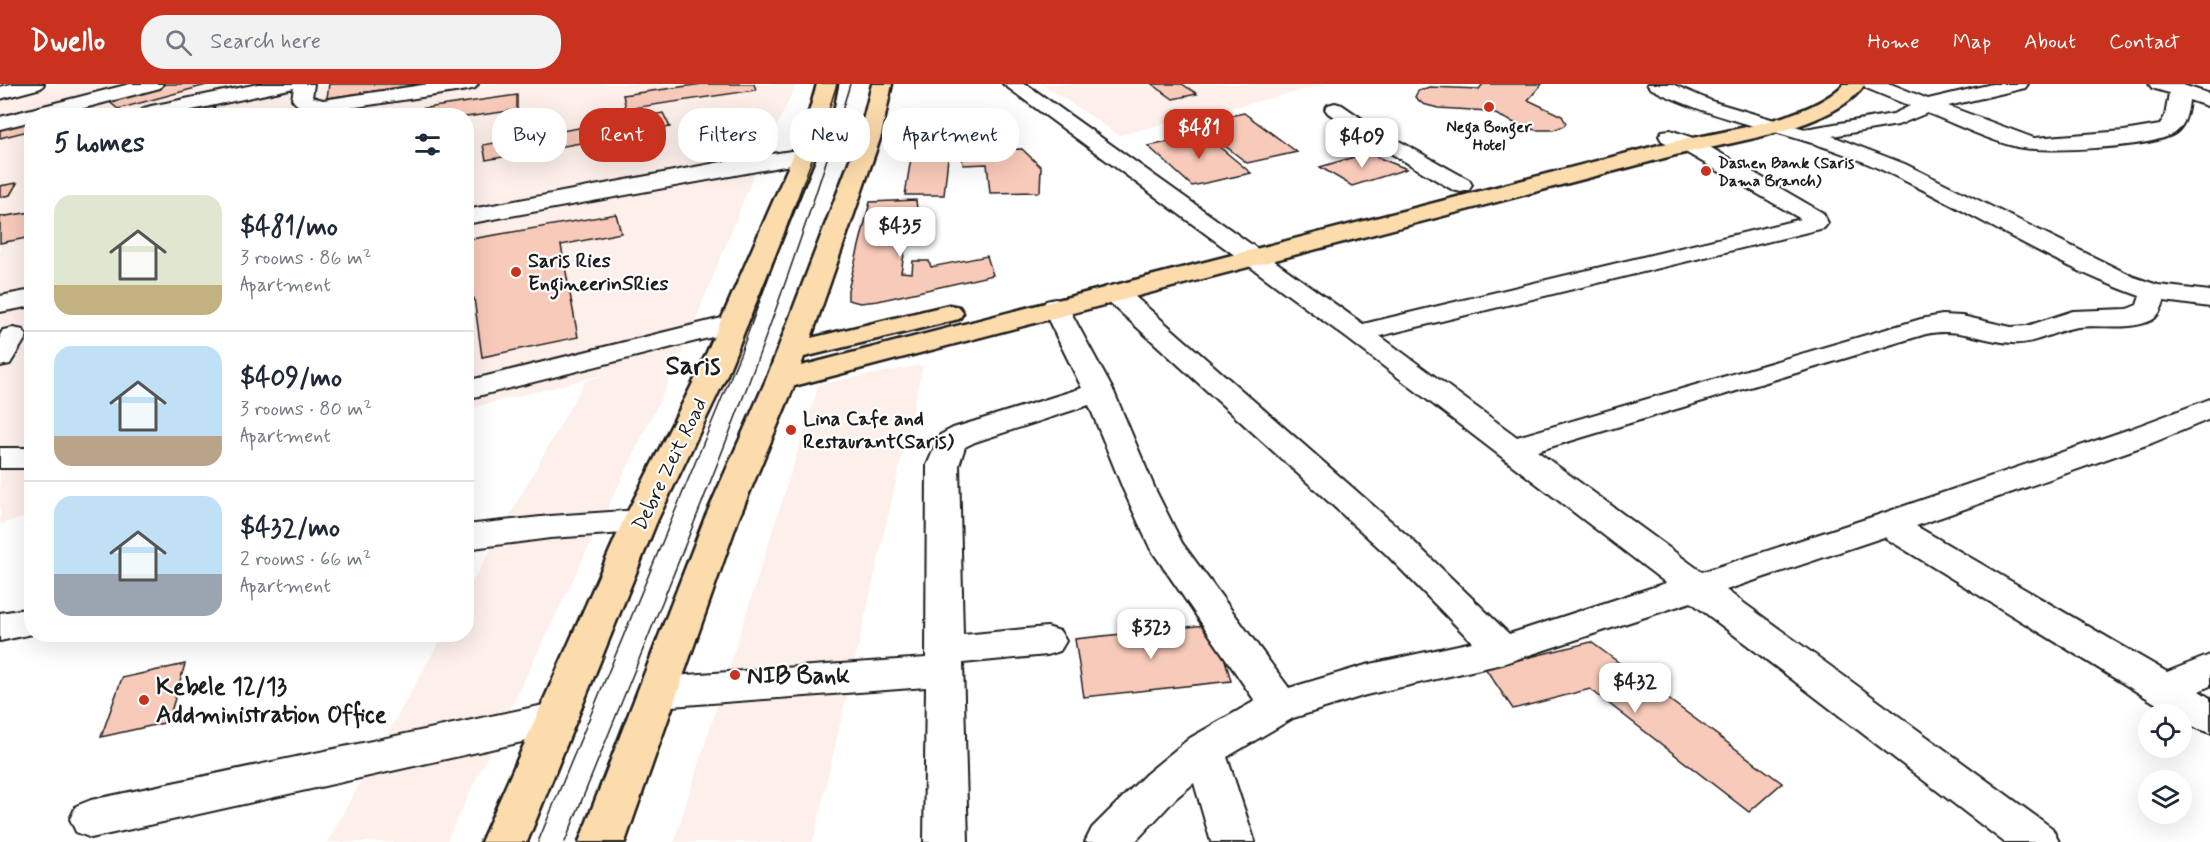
<!DOCTYPE html>
<meta charset="utf-8">
<style>
:root{--surface:#fff;--page:#f2f2f3;--text:#1f2937;--muted:#747a83;--line:#e0e1e3;--accent:#c8321e}
body{margin:0;font-family:Mynerve,sans-serif;background:var(--page);color:var(--text);height:100vh;display:flex;flex-direction:column;font-size:22px;white-space:nowrap}
*{box-sizing:border-box;margin:0}
p{font-size:20px;color:var(--muted)}
.icon{flex:none;width:33px;height:33px;fill:none;stroke:currentColor;stroke-width:2;stroke-linecap:round;stroke-linejoin:round}
.map{position:relative;flex:1;overflow:hidden}
.details{position:absolute;left:24px;top:24px;width:450px;height:534px;display:flex;flex-direction:column;background:var(--surface);border-radius:24px;box-shadow:0 6px 24px #0002}
.details>*{flex:none}
.banner{position:absolute;left:492px;top:24px;width:570px;height:54px;display:flex;gap:12px}
.buttons{position:absolute;left:2138px;top:620px;display:grid;gap:12px}
.buttons a{display:grid;place-items:center;width:54px;height:54px;border-radius:50%;background:var(--surface);box-shadow:0 6px 24px #0002;font-size:30px}
.price{position:absolute;translate:-50% -51px;padding:0 14px;border-radius:12px;background:#fff;color:#222;font-size:20px;line-height:39px;filter:drop-shadow(0 2px 3px #0008)}
.price::after{content:'';position:absolute;left:50%;top:36px;width:18px;height:14px;margin-left:-9px;background:inherit;clip-path:polygon(0 0,100% 0,50% 100%)}
.price.selected{background:var(--accent);color:#fff}
ul{padding:0;list-style:none}
li{display:flex;align-items:center;gap:18px;height:150px;padding:0 30px}
li+li{border-top:2px solid var(--line)}
li span{display:grid;place-items:center;flex:none;width:168px;height:120px;border-radius:18px;color:#555}
li>.icon{margin-inline-start:auto}
span .icon{width:72px;height:72px;fill:#fffc;stroke-width:1}
li b{font-size:26px}
h2{display:flex;justify-content:space-between;align-items:center;height:72px;padding:0 30px;font-size:26px}
.chip{padding:0 21px;border-radius:24px;background:var(--surface);box-shadow:0 6px 24px #0002;font-size:21px;line-height:54px}
.chip.selected{background:var(--accent);color:#fff}
header{display:flex;align-items:center;gap:36px;box-sizing:border-box;height:84px;padding:0 30px;background:var(--accent);color:#fff}
header strong{font-size:28px}
nav{display:flex;gap:33px;margin-inline-start:auto;font-size:21px}
.search{width:420px;height:54px;background:var(--page);display:flex;align-items:center;gap:15px;box-sizing:border-box;padding:0 21px;border-radius:24px;color:var(--muted);font-size:22px}
.map>svg:first-child{display:block}
.built{fill:#fdefea}
.building{fill:#f8caba;stroke:#1c1c1c;stroke-width:1.5}
.lines{fill:none;stroke-linecap:round;stroke-linejoin:round}
.minor-casing{stroke:#1c1c1c;stroke-width:4}
.major-casing{stroke:#1c1c1c;stroke-width:5}
.minor{fill:#fff;fill-rule:evenodd}
.major{fill:#fcdcac;fill-rule:evenodd}
.tram{stroke:#1c1c1c;stroke-width:1.5}
.poi-dot{fill:#c8321e;stroke:#fff;stroke-width:2}
.labels{text-anchor:middle;stroke-width:4.5;stroke-linejoin:round;paint-order:stroke}
.far-poi-label{font-size:16px;font-weight:bold;fill:#1c1c1c;stroke:#fff}
.poi-label{font-size:20px;font-weight:bold;fill:#1c1c1c;stroke:#fff;text-anchor:start}
.street-label{font-size:20px;fill:#1c1c1c;stroke:#fff}
.near-poi-label{font-size:24px;font-weight:bold;fill:#1c1c1c;stroke:#fff;text-anchor:start}
.district-label{font-size:26px;font-weight:bold;fill:#1c1c1c;stroke:#fff}
</style>
<header>
<strong>Dwello</strong>
<div class="search"><svg class="icon" aria-label="search" viewBox="0 0 24 24"><circle cx="10" cy="10" r="6"/><path d="M15 15l6 6"/></svg>Search here</div>
<nav><a>Home</a><a>Map</a><a>About</a><a>Contact</a></nav>
</header>
<div class="map">
<svg width="2210" height="758" viewBox="0 0 2210 758">
<rect width="100%" height="100%" fill="#fff"/>
<filter id="ink" filterUnits="userSpaceOnUse"><feTurbulence type="fractalNoise" baseFrequency=".0167" numOctaves="2"/><feDisplacementMap in="SourceGraphic" scale="12" xChannelSelector="R" yChannelSelector="G"/><feConvolveMatrix kernelMatrix="1 2 1 2 8 2 1 2 1" color-interpolation-filters="sRGB"/></filter>
<g filter="url(#ink)">
<g class="built">
<polygon points="0,0 797,0 756,85 681,272 446,758 327,758 443,551 466,550 467,508 585,297 618,287 467,325 466,32 32,32 31,432 0,440"/>
<polygon points="1042,0 1329,0 1119,51"/>
<polygon points="923,281 813,758 674,758 819,300"/>
</g>
<g class="building">
<polygon points="163,0 210,0 118,25 106,15"/>
<polygon points="329,0 423,0 327,14"/>
<polygon points="702,0 754,0 756,6 626,25 623,11"/>
<polygon points="1152,0 1182,0 1197,10 1173,15"/>
<polygon points="1483,0 1542,0 1528,16 1562,32 1566,39 1564,42 1553,46 1535,46 1519,41 1489,27 1438,24 1423,20 1415,13 1418,7 1429,3 1479,5"/>
<polygon points="517,11 517,26 466,33 370,32"/>
<polygon points="215,23 210,32 159,32 161,29"/>
<polygon points="663,29 670,43 486,76 483,61"/>
<polygon points="1244,29 1297,68 1247,79 1196,39"/>
<polygon points="32,35 32,46 0,54 0,43"/>
<polygon points="1205,51 1251,89 1192,102 1148,62"/>
<polygon points="1022,65 1041,83 1040,108 990,109 987,80 963,81 962,74 948,74 944,111 905,111 912,68"/>
<polygon points="1367,69 1407,85 1352,102 1320,83"/>
<polygon points="17,99 10,111 0,113 0,102"/>
<polygon points="916,116 918,135 909,142 901,188 912,189 913,177 929,177 931,183 987,172 993,191 878,217 860,219 848,216 848,206 870,118"/>
<polygon points="32,128 32,153 0,159 0,133"/>
<polygon points="616,130 621,149 561,161 578,253 482,273 474,214 466,215 466,156"/>
<polygon points="1215,540 1231,597 1084,613 1075,555"/>
<polygon points="1591,558 1782,699 1749,728 1590,605 1513,625 1485,584"/>
<polygon points="185,580 168,638 101,653 122,594"/>
</g>
<g class="lines">
<defs>
<g id="minor">
<polygon points="11,0 44,0 41,4 0,15 0,3"/>
<polygon points="130,0 163,0 160,4 54,32 32,32 32,37 0,45 0,33"/>
<path d="M258 0H314L312 13 323 16 429 0H478L475 4 468 6 323 28C311 26 299 26 292 15L294 4 164 32H143L141 28 144 24 151 22Z"/>
<path d="M1003 0H1026L1363 240 1801 135 1680 65 1662 57 1659 52 1662 47 1670 46 1696 55 1823 129 1828 139 1824 144 1380 252 1517 353 1921 235 1942 231 1962 232 2011 243 2027 242 2073 227 2127 225 2137 221 2140 212C2041 177 1953 115 1857 75 1789 47 1716 38 1650 4L1647 0H1672L1714 18 1805 45 1893 30 1910 22 1866 4 1863 0H1891L1928 15 1992 0H2028L2025 4 1948 22 2034 54 2124 47 2160 41 2165 32 2169 9 2152 4 2149 0H2180L2210 10V23L2189 16C2188 28 2185 42 2175 49 2153 64 2044 69 2017 63 1987 56 1956 40 1927 29L1898 41 1832 52 1905 80 2134 193 2158 201 2210 207V223L2164 217C2162 224 2159 232 2152 236 2131 247 2101 240 2078 243 2055 246 2036 261 2012 259 1979 257 1961 243 1926 250L1537 367 1702 488 1875 432 2130 345 2210 315V335L2152 359 1916 442 2167 588 2210 571V602L2199 607 2210 614V649L2196 644 2181 635V630H2173L1884 453 1726 506 2052 744 2059 758H2004L1691 518 1502 580 1366 611 1293 634 1227 673 1255 758H1211L1194 699 1176 714 1135 758H1085L1092 744 1146 690 1190 654 1255 617 1150 464 1123 405 1089 321 975 358 965 363 959 381 963 551 1047 543 1060 547 1066 557 1060 567 1047 571 963 579 968 758H924L926 603 658 623 644 619 639 608 644 597 658 593 926 574 927 381 940 351 953 344 1082 304 1042 223 1046 217 1055 215 1064 217 1068 223 1114 308 1155 405 1182 459 1289 604 1366 581 1472 558 1386 470 1106 215 1102 209 1106 203 1115 201 1124 203 1410 454 1509 550 1666 499 1348 255Z"/>
<polygon points="1335,19 1342,21 1374,43 1469,96 1472,101 1469,106 1461,108 1453,106 1360,51 1328,29 1325,25 1328,21"/>
<polygon points="804,65 812,67 815,72 812,77 466,140 466,126 732,76"/>
<polygon points="32,206 32,222 0,228 0,212"/>
<polygon points="734,231 744,233 748,239 744,245 466,315 466,297"/>
<polygon points="13,244 23,246 27,252 10,280 0,282 0,251 3,246"/>
<rect x="0" y="364" width="32" height="20"/>
<polygon points="640,426 652,429 657,437 652,445 640,448 550,454 466,465 466,441 550,432"/>
<polygon points="32,524 32,550 0,557 0,529"/>
<polygon points="558,618 572,623 578,634 572,645 558,650 91,754 76,748 70,735 76,722 91,716"/>
</g>
<g id="major">
<polygon points="817,0 837,0 832,25 815,72 726,293 657,437 527,758 481,758 623,437 696,293 793,72 810,25"/>
<path d="M872 0H892L881 52 811 254 949 221 959 223 963 229 959 235 804 273 801 282 1659 61C1710 49 1808 38 1844 0H1865C1834 46 1725 59 1672 72L794 302 738 436 625 758H579L704 436 766 296 859 52Z"/>
</g>
</defs>
<use href="#minor" class="minor-casing"/>
<use href="#major" class="major-casing"/>
<use href="#minor" class="minor"/>
<use href="#major" class="major"/>
<g class="tram">
<polyline points="538,758 741,268 822,48 837,0"/>
<path d="M565 758C665 508 774 259 850 0"/>
</g>
</g>
</g>
<g class="poi-dot">
<circle cx="1489" cy="23" r="6"/>
<circle cx="1706" cy="87" r="6"/>
<circle cx="516" cy="188" r="6"/>
<circle cx="791" cy="346" r="6"/>
<circle cx="735" cy="591" r="6"/>
<circle cx="144" cy="616" r="6"/>
</g>
<g class="labels">
<g class="far-poi-label">
<text x="1489" y="48">Nega Bonger<tspan x="1489" dy="18">Hotel</tspan></text>
<text x="1718" y="84" text-anchor="start">Dashen Bank (Saris<tspan x="1718" dy="18">Dama Branch)</tspan></text>
</g>
<g class="poi-label">
<text x="528" y="183">Saris Ries<tspan x="528" dy="23">EngineerinSRies</tspan></text>
<text x="803" y="341">Lina Cafe and<tspan x="803" dy="23">Restaurant(Saris)</tspan></text>
</g>
<g class="street-label">
<text transform="translate(669 380) rotate(-64)" y="7">Debre Zeit Road</text>
</g>
<g class="near-poi-label">
<text x="747" y="599">NIB Bank</text>
<text x="156" y="610">Kebele 12/13<tspan x="156" dy="28">Addministration Office</tspan></text>
</g>
<g class="district-label">
<text x="693" y="290">Saris</text>
</g>
</g>
</svg>
<div class="buttons">
<a><svg class="icon" aria-label="locate" viewBox="0 0 24 24"><circle cx="12" cy="12" r="6"/><path d="M12 2v4M12 18v4M2 12h4M18 12h4"/></svg></a>
<a><svg class="icon" aria-label="layers" viewBox="0 0 24 24"><path d="M12 4l9 5-9 5-9-5zM3 14l9 5 9-5"/></svg></a>
</div>
<b class="price selected" style="left:1199px;top:76px">$481</b>
<b class="price" style="left:1362px;top:85px">$409</b>
<b class="price" style="left:900px;top:174px">$435</b>
<b class="price" style="left:1151px;top:576px">$323</b>
<b class="price" style="left:1635px;top:630px">$432</b>
<div class="banner">
<a class="chip">Buy</a>
<a class="chip selected">Rent</a>
<a class="chip">Filters</a>
<a class="chip">New</a>
<a class="chip">Apartment</a>
</div>
<section class="details">
<h2>5 homes<svg class="icon" aria-label="filters" viewBox="0 0 24 24"><path d="M4 7h16M4 17h16"/><circle cx="9" cy="7" r="2"/><circle cx="15" cy="17" r="2"/></svg></h2>
<ul>
<li><span style="background:linear-gradient(#dfe7d0 75%,#c2b280 0)"><svg class="icon" aria-label="home" viewBox="0 0 24 24"><path d="M3 11l9-7 9 7M6 9v11h12V9"/></svg></span><div><b>$481/mo</b><p>3 rooms · 86 m²</p><p>Apartment</p></div></li>
<li><span style="background:linear-gradient(#bfe0f5 75%,#b9a48a 0)"><svg class="icon" aria-label="home" viewBox="0 0 24 24"><path d="M3 11l9-7 9 7M6 9v11h12V9"/></svg></span><div><b>$409/mo</b><p>3 rooms · 80 m²</p><p>Apartment</p></div></li>
<li><span style="background:linear-gradient(#bfe0f5 65%,#9aa5b1 0)"><svg class="icon" aria-label="home" viewBox="0 0 24 24"><path d="M3 11l9-7 9 7M6 9v11h12V9"/></svg></span><div><b>$432/mo</b><p>2 rooms · 66 m²</p><p>Apartment</p></div></li>
</ul>
</section>
</div>
